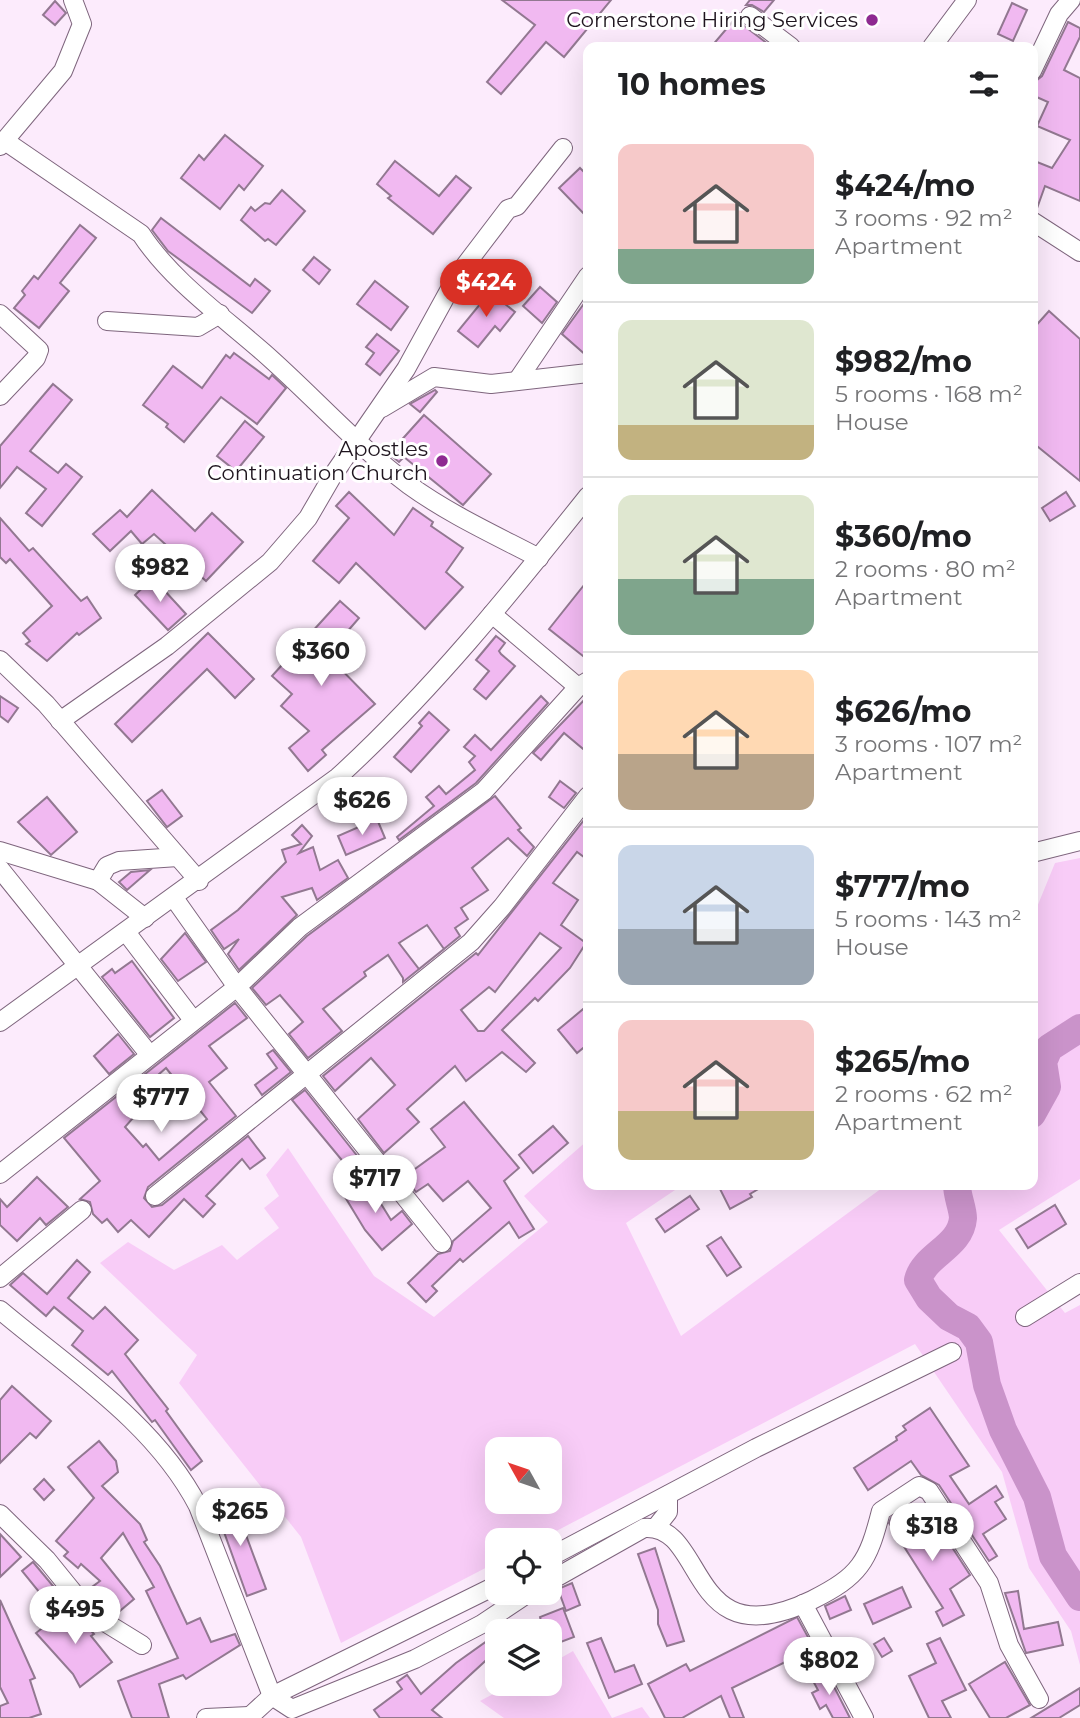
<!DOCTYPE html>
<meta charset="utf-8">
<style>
:root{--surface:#fff;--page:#f6f6f6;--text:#202124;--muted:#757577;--line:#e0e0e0;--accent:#d93025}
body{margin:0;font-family:Montserrat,sans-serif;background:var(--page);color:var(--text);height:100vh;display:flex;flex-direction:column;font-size:26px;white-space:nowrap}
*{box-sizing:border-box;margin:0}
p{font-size:23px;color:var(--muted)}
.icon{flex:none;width:38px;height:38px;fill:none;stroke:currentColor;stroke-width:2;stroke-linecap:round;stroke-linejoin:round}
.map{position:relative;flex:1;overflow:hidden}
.sheet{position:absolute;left:583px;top:42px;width:455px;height:1148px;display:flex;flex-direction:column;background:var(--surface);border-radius:14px;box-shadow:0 7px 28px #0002}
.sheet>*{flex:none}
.needle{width:46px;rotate:310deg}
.fabs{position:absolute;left:485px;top:1437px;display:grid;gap:14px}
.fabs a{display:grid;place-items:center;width:77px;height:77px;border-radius:14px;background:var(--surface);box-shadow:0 7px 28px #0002;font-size:35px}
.price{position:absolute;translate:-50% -60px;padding:0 16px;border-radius:24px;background:#fff;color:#222;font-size:23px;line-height:46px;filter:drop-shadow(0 2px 4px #0008)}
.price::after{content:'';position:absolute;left:50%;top:42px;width:21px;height:16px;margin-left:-10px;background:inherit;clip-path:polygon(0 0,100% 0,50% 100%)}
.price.on{background:var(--accent);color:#fff}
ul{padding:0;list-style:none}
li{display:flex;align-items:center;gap:21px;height:175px;padding:0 35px}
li+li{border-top:2px solid var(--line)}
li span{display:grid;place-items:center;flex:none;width:196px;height:140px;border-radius:14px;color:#555}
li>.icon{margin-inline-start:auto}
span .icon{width:84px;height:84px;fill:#fffc;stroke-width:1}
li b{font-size:30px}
h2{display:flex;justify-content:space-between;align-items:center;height:84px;padding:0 35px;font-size:30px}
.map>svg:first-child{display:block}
.green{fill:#f8ccf7;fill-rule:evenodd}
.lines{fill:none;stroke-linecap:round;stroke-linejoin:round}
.river{stroke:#ca93ca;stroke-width:28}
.building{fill:#f1b9f1;stroke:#927891;stroke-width:2;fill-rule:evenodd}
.minor-casing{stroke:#7e657d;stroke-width:20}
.minor{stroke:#fff;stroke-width:18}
.poi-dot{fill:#8e2a91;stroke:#fff;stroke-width:2.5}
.labels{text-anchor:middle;stroke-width:6;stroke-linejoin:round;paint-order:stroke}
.poi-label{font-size:21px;fill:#1e141e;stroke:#fff;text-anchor:end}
</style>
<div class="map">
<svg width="1080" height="1718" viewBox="0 0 1080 1718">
<rect width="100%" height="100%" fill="#fcebfc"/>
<g class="green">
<path d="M1080 858V1179L999 1230 1065 1313 1080 1305V1665L1071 1631 1029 1568 1002 1472 915 1344 539 1540H497V1562L341 1643 301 1537 179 1383 197 1355 100 1263 128 1242 174 1270 222 1245 237 1260 279 1228 264 1208 279 1196 266 1175 288 1148 374 1276 434 1317 548 1222 524 1196 588 1140V1185H676L678 1188 626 1223 681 1336 886 1185H1032L1033 905 1037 907 1055 863ZM497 1449H550V1502H497Z"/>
<polygon points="573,1651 612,1718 642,1707 650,1718 504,1718 480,1701 512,1684 550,1684 550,1664"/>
</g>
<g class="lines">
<g class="river">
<polyline points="1032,1114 1047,1087 1043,1062 1049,1048 1080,1028"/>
<path d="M957 1185C957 1196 963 1209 963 1218 961 1247 924 1255 918 1280L929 1298 949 1317 968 1327 979 1342 987 1385 1003 1430 1037 1497 1053 1556 1080 1597"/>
</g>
</g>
<g class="building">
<polygon points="502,0 611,0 564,57 546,42 501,94 487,82 535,25"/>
<polygon points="750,0 774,0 764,12 752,5 746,5"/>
<polygon points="55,1 66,13 55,25 43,15"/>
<polygon points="1012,3 1027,10 1013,41 998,34"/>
<polygon points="739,14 743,25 772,47 711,47"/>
<polygon points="1068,22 1080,28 1080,37 1064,70 1080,78 1080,201 1045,186 1036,211 1032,210 1032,160 1052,168 1070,140 1037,126 1048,102 1032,95 1032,84 1042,76"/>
<polygon points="225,135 263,166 244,190 239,185 220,209 181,178 199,155 204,160"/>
<polygon points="395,161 439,196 456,176 471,188 433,234 388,198 391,196 377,184"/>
<polygon points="580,168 588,176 588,218 559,188"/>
<polygon points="282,190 305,211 276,245 268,239 265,241 241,220 251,207 255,211 265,203 270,204"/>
<polygon points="161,218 250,286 255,279 270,291 252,313 168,251 152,230"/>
<polygon points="80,225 96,238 60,283 69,291 39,328 14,308 25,295 22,291 34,276 38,279"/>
<polygon points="314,257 330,270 319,284 303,270"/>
<polygon points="375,281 408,307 391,330 357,304"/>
<polygon points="540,287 557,302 542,323 523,306"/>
<polygon points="490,292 515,312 500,331 495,326 478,347 458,331"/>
<polygon points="588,298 588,357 562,334"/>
<polygon points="1049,311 1080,339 1080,481 1032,442 1032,330"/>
<polygon points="377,334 399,351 380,375 366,364 374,353 366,347"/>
<polygon points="234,353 269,379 272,375 286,388 257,424 221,397 184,442 166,427 168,424 143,405 173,366 202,388 226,355 230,358"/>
<polygon points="53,384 72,400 30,451 58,473 66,464 82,477 42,526 26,513 46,489 17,467 0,488 0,446"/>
<polygon points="435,390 437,392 420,412 410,404"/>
<polygon points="424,415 491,474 463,505 404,457 399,462 389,454"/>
<polygon points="245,421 264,437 236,471 217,456"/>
<polygon points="152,490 195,531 212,513 243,542 206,581 154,534 142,544 131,531 110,551 93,534 120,510 127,517"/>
<polygon points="349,492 394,535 413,508 433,522 431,526 463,548 446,572 463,587 425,629 356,563 339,583 313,561 349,518 336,506"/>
<polygon points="1066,492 1075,506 1050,521 1042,508"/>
<polygon points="0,518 29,551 33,548 81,601 87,597 101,618 79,635 77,633 47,661 26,644 30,641 23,633 52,606 10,559 6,563 0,557"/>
<polygon points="153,578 186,614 168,630 135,595"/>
<polygon points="588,580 588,660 549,629"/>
<polygon points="340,601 359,618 327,655 375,704 322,750 326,755 308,771 289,748 309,731 281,706 292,694 272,676"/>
<polygon points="208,633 254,679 235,698 207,669 132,742 115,724"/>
<polygon points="496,636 505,643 499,651 501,654 515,666 486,699 474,689 489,671 476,660"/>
<polygon points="0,696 18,708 8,722 0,716"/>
<polygon points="541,696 548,703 476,783 399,840 397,837 434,806 426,797 439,786 446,794 475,770 469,762 475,756 464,747 475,735 491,750"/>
<polygon points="588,696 588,753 564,733 541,760 533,753"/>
<polygon points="429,712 449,730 411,772 394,757 422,726 419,723"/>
<polygon points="560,781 576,793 564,808 549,797"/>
<polygon points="162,790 182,816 167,827 147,801"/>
<path d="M495 796 521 828 518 830 534 847 527 856 508 838 472 868 488 890 461 908 468 919 455 928 460 936 403 982V978L388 955 364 972 366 976 323 1009 342 1031 308 1058 289 1034 303 1022 280 995 266 1005 252 988 307 936ZM427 925 444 949 419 969 399 943Z"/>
<polygon points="47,797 77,832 51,855 18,822"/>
<path d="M588 815V860L577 852 553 883 578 900 561 925 586 943 570 968 538 1001 535 998 502 1030 535 1063 526 1072 502 1052 466 1081 455 1066 407 1109 419 1122 384 1153 358 1119 395 1085 371 1058 335 1091 323 1076 476 953 478 955ZM540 933 561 948 484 1031H478L461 1010 489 987 495 992Z"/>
<polygon points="377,819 385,838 346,855 338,836"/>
<polygon points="302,825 312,836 299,853 313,847 320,870 338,860 348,878 317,900 312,888 282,897 297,915 239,970 228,954 239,939 224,949 211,930 238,910 286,862 282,850 301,844 292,835"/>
<polygon points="150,870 127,890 119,882 131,872"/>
<polygon points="185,933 206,962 178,981 161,959"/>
<polygon points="132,961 174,1018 150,1037 102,977 112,969 115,973"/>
<path d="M235 1003 247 1018 209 1046 227 1068 209 1082 236 1116 148 1187 144 1198 152 1207 162 1205 248 1136 265 1158 250 1169 242 1159 206 1196 215 1204 203 1217 184 1199 149 1237 131 1220 118 1232 107 1219 102 1223 93 1214 90 1202 80 1199 100 1181 64 1138ZM166 1068 207 1119 159 1160 146 1144 143 1147 125 1127 133 1118 124 1105Z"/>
<polygon points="588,1005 588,1044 577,1053 558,1030"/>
<polygon points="118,1034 134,1054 109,1074 94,1056"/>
<polygon points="273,1050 291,1072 262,1095 255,1085 277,1068 267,1054"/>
<polygon points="305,1090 366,1167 355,1176 292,1100"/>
<polygon points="464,1102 519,1168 504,1181 534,1229 519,1238 509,1222 463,1262 460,1259 432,1286 437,1291 426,1302 408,1283 438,1254 450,1251 453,1241 491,1208 468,1181 443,1201 428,1184 416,1192 404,1177 445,1147 431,1129"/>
<polygon points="553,1126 568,1143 533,1173 519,1155"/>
<polygon points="37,1177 68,1207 46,1225 40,1218 17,1241 0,1225 0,1199 7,1207"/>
<polygon points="365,1178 391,1220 402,1211 412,1224 382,1250 365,1230 342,1192"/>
<polygon points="718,1185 765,1185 750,1194 752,1197 730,1209"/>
<polygon points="690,1196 699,1209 665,1232 656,1219"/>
<polygon points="1055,1205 1066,1224 1028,1248 1016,1229"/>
<polygon points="721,1237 741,1267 727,1276 707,1246"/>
<polygon points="77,1260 90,1272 68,1298 93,1319 105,1307 138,1340 125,1354 168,1409 166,1411 202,1461 191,1470 155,1420 152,1422 112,1371 108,1375 72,1345 83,1331 54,1307 46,1316 10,1285 23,1273 47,1294"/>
<polygon points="12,1386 51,1421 36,1438 30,1433 0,1463 0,1400"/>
<polygon points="930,1408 969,1466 950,1476 969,1504 996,1486 1003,1497 995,1502 1006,1519 983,1534 997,1556 989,1561 939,1485 921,1475 911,1461 868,1490 854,1468 897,1440 896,1437 906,1430 903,1426"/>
<polygon points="99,1441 116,1461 118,1472 102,1486 140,1524 147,1540 144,1542 160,1566 187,1624 200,1618 211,1642 235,1634 240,1645 186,1679 183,1675 159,1684 169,1718 132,1718 118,1681 178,1658 146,1591 154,1587 123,1533 101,1558 134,1599 115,1615 108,1606 104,1609 92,1598 98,1594 92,1587 100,1581 81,1564 78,1568 64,1556 68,1552 56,1541 94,1498 68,1467"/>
<polygon points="44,1479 54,1490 44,1500 34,1489"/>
<polygon points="233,1500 266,1589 247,1596 215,1507"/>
<polygon points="908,1507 936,1549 948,1541 970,1575 950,1589 964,1615 943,1626 936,1612 943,1608 889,1523 891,1518"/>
<polygon points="0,1534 21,1557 0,1577"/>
<polygon points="655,1548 684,1641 667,1646 658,1624 658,1610 638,1554"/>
<polygon points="33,1562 58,1592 48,1603 22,1571"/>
<polygon points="572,1583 580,1605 566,1611 558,1589"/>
<polygon points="902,1587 911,1607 873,1624 864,1604"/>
<polygon points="1018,1591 1024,1629 1058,1622 1063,1645 1026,1653 1005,1593"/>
<polygon points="845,1596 851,1610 830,1619 825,1606"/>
<polygon points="0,1600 35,1678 30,1680 41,1714 29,1718 0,1718 0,1706 8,1703 0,1687"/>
<polygon points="70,1606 94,1634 91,1636 112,1662 80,1687 73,1674 36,1633"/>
<polygon points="563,1608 574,1637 550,1646 550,1631 518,1631 541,1621 540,1617"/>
<polygon points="797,1617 814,1648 732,1688 744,1718 730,1718 721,1696 682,1718 665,1718 648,1684 686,1664 690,1671"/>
<polygon points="601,1638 615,1672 634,1665 642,1684 609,1698 587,1643"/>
<polygon points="884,1638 892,1651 882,1657 874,1644"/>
<polygon points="940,1638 966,1690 942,1701 951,1718 929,1718 909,1676 936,1663 927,1644"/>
<polygon points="487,1641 495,1652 432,1710 442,1718 380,1718 374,1710 402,1689 397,1682 407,1675 421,1694 456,1663"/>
<polygon points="1005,1662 1030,1705 1006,1718 990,1718 969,1684"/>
<polygon points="827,1672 828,1675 850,1718 833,1718 826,1705 820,1709 812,1693 818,1690 812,1679"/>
<polygon points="1080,1688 1080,1705 1059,1718 1031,1718"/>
</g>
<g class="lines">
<defs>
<g id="minor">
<polyline points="750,16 791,47"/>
<polyline points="932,47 967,0"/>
<polyline points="1032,71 1059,14 1071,0"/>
<path d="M5 141 141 234C171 280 222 316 263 352 312 395 357 446 409 485 449 514 495 535 539 558"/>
<polyline points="0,146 63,71 82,24 73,0"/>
<polyline points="1032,221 1080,252"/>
<polyline points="0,314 39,350 36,358 0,396"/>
<polyline points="107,321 198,327 220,314"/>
<polyline points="517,381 588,276"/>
<polyline points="382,408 434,377 491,384 588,373"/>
<polyline points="492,614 578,687"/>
<polyline points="0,660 46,704 199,881"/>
<polyline points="60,721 167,646 270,562 308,518 333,475 406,369 457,276 508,209 517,206 563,148"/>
<polyline points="0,851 98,881 145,918"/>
<polyline points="1032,853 1080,841"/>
<polyline points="0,869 149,1054"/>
<polyline points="98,881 107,866 119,861 178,857"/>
<polyline points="174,898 237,987 442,1243"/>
<polyline points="126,932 193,1020"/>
<path d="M0 1022 338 777C431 692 510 594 588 496"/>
<polyline points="0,1174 237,987 300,927 484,791 578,687 588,681"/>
<polyline points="155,1196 471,942 502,907 588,796"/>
<polyline points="0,1278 82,1210"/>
<path d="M0 1310C70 1369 155 1423 198 1506L272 1696 292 1709 415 1659 482 1624 530 1592"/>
<polyline points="1025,1317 1080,1283"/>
<polyline points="0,1514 47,1560 90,1613 142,1645"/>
<polyline points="656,1527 668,1512 668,1495"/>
<polyline points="550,1557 756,1448 952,1352"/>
<path d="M550 1581 644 1528C708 1523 685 1661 812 1600 860 1576 868 1562 881 1511L919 1486 929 1491 989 1583 1009 1645 1039 1699"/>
<polyline points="803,1604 864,1718"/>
<polyline points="206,1718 249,1716"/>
<polyline points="248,1718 272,1696 497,1585"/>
</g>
</defs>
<use href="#minor" class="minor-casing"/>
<use href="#minor" class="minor"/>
</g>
<g class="poi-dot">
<circle cx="872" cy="20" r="7"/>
<circle cx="442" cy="461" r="7"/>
</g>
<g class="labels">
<g class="poi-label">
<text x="858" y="27">Cornerstone Hiring Services</text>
<text x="428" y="456">Apostles<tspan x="428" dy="24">Continuation Church</tspan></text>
</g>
</g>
</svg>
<div class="fabs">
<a><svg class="needle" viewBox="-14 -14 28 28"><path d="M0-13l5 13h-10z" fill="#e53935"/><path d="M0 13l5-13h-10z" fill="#757577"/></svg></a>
<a><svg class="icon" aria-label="locate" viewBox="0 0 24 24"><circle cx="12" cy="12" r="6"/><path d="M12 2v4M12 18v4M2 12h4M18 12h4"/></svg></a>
<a><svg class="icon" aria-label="layers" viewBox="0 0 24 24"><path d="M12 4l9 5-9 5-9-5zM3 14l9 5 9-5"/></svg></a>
</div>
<b class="price on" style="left:486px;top:319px">$424</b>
<b class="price" style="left:160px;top:604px">$982</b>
<b class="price" style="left:321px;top:688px">$360</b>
<b class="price" style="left:362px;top:837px">$626</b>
<b class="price" style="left:161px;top:1134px">$777</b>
<b class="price" style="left:375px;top:1215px">$717</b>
<b class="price" style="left:240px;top:1548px">$265</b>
<b class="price" style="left:932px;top:1563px">$318</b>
<b class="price" style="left:75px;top:1646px">$495</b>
<b class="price" style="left:829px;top:1697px">$802</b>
<section class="sheet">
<h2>10 homes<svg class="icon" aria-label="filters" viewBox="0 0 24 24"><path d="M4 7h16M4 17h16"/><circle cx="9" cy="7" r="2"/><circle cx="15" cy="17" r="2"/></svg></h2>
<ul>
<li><span style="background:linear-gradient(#f6c9c9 75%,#7fa58c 0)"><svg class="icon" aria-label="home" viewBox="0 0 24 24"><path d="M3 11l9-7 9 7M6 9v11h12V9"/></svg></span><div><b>$424/mo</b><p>3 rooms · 92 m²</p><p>Apartment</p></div></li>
<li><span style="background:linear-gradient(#dfe7d0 75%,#c2b280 0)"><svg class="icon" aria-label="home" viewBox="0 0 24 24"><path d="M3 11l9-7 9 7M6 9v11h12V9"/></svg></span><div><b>$982/mo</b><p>5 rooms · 168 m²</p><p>House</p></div></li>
<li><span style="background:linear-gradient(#dfe7d0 60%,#7fa58c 0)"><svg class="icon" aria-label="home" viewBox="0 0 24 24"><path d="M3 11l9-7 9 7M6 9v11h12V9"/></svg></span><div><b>$360/mo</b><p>2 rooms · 80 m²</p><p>Apartment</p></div></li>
<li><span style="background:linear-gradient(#ffd9b3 60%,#b9a48a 0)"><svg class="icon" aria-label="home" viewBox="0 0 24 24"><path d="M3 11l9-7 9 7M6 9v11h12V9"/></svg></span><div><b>$626/mo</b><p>3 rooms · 107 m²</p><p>Apartment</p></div></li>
<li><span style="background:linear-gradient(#c9d6e8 60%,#9aa5b1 0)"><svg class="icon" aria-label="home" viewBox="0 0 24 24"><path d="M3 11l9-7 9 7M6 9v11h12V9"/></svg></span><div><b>$777/mo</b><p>5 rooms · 143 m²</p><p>House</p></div></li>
<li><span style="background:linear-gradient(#f6c9c9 65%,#c2b280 0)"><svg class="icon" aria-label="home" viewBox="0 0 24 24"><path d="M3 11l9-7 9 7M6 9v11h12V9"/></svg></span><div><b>$265/mo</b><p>2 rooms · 62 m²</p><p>Apartment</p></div></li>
</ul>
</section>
</div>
